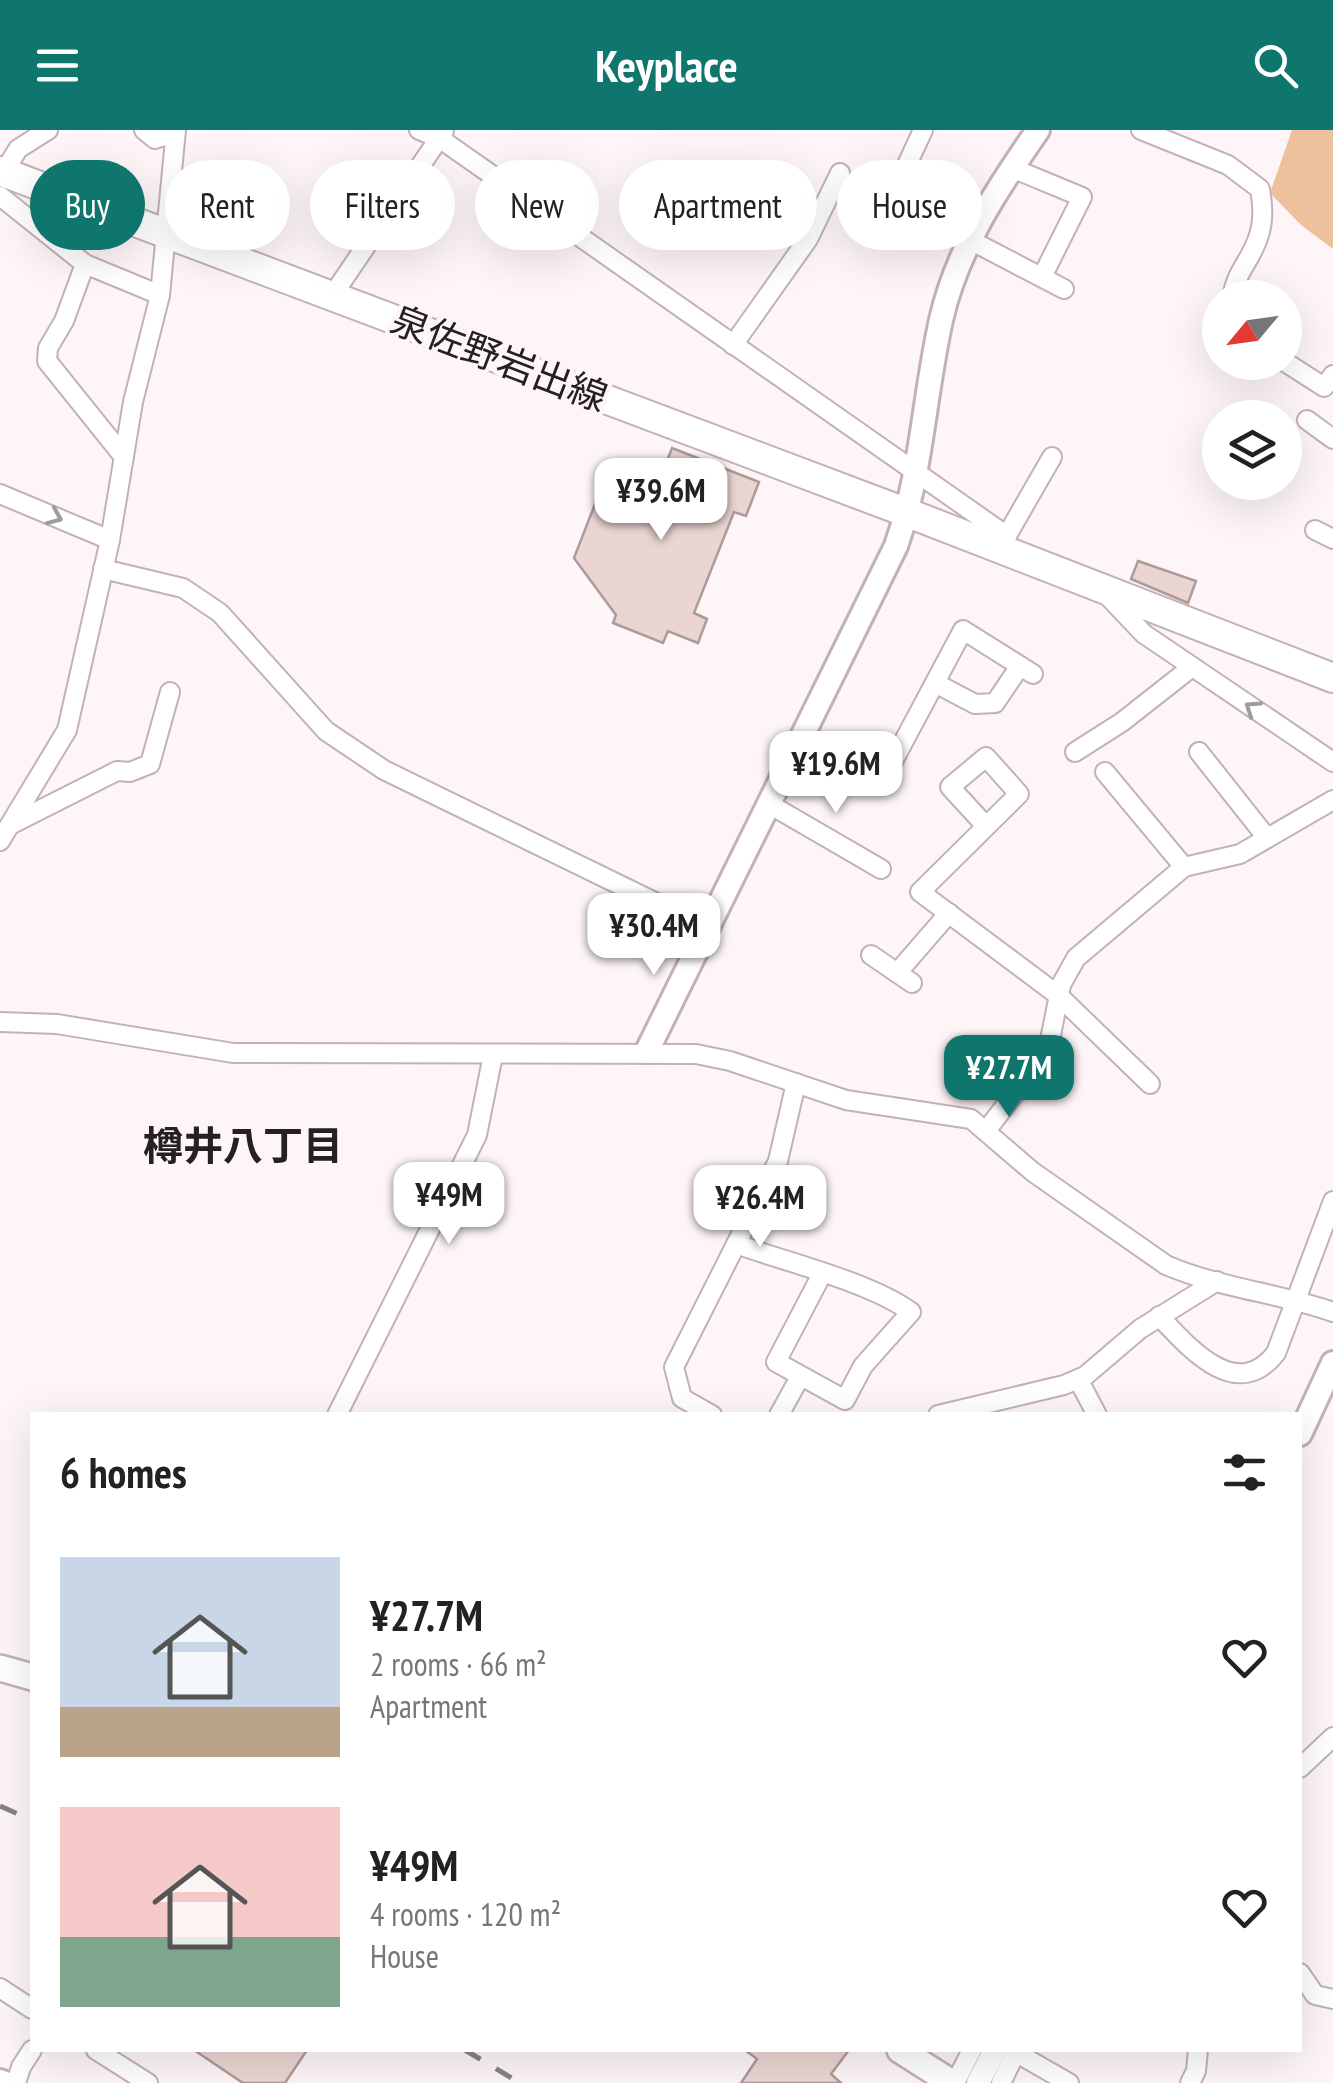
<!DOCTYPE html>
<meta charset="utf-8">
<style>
:root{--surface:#fff;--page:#f2f2f2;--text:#222;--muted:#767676;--accent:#0f766e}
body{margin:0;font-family:"PT Sans Narrow","Noto Sans JP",sans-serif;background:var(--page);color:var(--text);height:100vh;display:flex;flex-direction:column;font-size:38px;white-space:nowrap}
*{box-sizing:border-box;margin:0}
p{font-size:32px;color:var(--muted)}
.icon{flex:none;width:55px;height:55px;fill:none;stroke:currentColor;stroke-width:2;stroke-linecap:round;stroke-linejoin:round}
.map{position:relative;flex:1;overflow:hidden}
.drawer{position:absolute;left:30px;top:1282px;width:1272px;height:640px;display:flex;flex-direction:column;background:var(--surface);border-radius:0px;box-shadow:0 10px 40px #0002}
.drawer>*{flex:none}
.banner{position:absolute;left:30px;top:30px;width:1275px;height:90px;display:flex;gap:20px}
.needle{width:65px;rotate:241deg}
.controls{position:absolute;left:1202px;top:150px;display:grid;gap:20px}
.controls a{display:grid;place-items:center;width:100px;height:100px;border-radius:50%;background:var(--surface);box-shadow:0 10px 40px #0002;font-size:50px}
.price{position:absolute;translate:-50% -85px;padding:0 22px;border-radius:20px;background:#fff;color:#222;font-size:32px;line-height:65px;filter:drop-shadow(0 2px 5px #0008)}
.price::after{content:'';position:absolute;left:50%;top:60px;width:30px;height:22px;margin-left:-15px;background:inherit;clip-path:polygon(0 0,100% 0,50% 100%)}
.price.on{background:var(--accent);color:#fff}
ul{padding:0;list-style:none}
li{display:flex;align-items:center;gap:30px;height:250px;padding:0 30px}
li span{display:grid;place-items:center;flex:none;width:280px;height:200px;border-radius:0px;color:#555}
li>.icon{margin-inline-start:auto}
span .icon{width:120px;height:120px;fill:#fffc;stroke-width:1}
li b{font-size:42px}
h2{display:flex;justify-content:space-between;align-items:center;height:120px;padding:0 30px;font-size:42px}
.pill{padding:0 35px;border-radius:45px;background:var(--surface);box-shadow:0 10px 40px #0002;font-size:35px;line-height:90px}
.pill.on{background:var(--accent);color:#fff}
header{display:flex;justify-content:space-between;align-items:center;height:130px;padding:0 30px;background:var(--accent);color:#fff;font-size:45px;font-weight:700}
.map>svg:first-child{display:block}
.green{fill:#eec19d}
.building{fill:#ead5d2;stroke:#ae9a98;stroke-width:2.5}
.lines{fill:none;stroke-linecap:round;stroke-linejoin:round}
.minor-casing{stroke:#c4b1b8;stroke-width:22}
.tertiary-casing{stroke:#c4b1b8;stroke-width:28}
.secondary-casing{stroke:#c4b1b8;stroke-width:30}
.primary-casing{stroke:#c4b1b8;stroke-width:32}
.minor{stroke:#fff;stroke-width:18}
.tertiary{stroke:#fff;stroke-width:22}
.secondary{stroke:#fff;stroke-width:25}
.primary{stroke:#fff;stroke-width:28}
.rail{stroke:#898285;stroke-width:5;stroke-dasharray:18 18;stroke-linecap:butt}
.oneway{stroke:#9e9b9c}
.labels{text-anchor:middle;stroke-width:9;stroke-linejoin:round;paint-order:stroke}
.street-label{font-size:38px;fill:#272023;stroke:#fdf5f8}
.neighbourhood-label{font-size:40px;font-weight:bold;fill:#272023;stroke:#fdf5f8}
</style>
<header><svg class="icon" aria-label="menu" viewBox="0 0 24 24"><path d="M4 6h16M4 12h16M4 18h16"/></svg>Keyplace<svg class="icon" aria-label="search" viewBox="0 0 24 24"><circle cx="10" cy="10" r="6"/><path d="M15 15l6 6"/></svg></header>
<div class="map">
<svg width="1333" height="1953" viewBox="0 0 1333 1953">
<rect width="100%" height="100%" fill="#fdf5f8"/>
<polygon class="green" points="1292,0 1333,0 1333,119 1301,95 1270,63"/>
<g class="building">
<polygon points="672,318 759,352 746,386 734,382 694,483 707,489 698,513 668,501 663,513 613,493 616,485 574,428 609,338 657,357"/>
<polygon points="1138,431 1196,451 1188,473 1131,449"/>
<polygon points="194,1920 307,1920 285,1953 243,1953"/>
<polygon points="745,1920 849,1920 831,1944 841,1953 741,1953 757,1929"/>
</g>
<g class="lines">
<defs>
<g id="minor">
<polyline points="144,0 155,9 175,3"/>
<polyline points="419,0 439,8 1007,406"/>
<path d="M1141 0 1228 35 1260 59C1263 75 1264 92 1258 108 1251 130 1235 143 1232 168"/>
<polyline points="1012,38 1082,67 1042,147"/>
<polyline points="4,42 18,19 48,0"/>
<polyline points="0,66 85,134 160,165"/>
<polyline points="881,91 923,0"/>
<polyline points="970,110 1064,159"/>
<polyline points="85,134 64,191 48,218 47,231 124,327"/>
<polyline points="332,166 444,1"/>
<polyline points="733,215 808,109 840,43"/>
<polyline points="1285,232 1324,257 1333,245"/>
<polyline points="1307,290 1333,309"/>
<polyline points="0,364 110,410"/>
<polyline points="1315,400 1333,409"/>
<polyline points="1002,414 1052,327"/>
<polyline points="103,439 183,458 220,483 326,601 384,640 708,798"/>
<polyline points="1105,463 1144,504 1333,632"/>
<polyline points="935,553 975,574 995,573 1020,536"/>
<polyline points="799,612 882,652 963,500 1033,544"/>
<polyline points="1075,622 1122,592 1192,537"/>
<polyline points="1199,622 1267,708"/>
<polyline points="1105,642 1184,737"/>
<polyline points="769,674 881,739"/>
<polyline points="10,695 117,641 130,642 150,634 170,562"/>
<polyline points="985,695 950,657 986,627 1019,664 920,762 1059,866 1150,954"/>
<polyline points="0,711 67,600 110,410 133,272 160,165 176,0"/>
<polyline points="871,825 912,853"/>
<polyline points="897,843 949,783"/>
<path d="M0 892 57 894 233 923 696 924 730 931 846 970 971 989 1033 1042 1166 1135C1219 1158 1279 1163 1333 1182"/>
<polyline points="986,1001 1048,920 1061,855 1076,828 1184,737 1240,724 1333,670"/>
<path d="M736 1114C786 1132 870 1152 911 1182L863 1236 845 1270 776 1232 822 1144"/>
<path d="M1159 1186C1190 1219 1237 1273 1276 1223L1333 1071"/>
<polyline points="1078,1249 1097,1285"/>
<polyline points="337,1285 477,1005 493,925"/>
<polyline points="712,1285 682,1268 674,1237 778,1031 796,953"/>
<polyline points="779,1285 800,1247"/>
<polyline points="938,1285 1064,1255 1085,1246 1140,1199 1217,1151"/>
<polyline points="1300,1638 1333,1607"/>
<polyline points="1300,1843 1315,1865 1333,1869"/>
<polyline points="0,1858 32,1879"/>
<polyline points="96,1920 148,1953"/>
<polyline points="1015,1922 1069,1953"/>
<polyline points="16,1953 21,1937 32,1920"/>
<polyline points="955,1953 972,1920"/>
<polyline points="1001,1953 1017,1920"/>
<polyline points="1190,1953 1196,1941 1198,1920"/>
</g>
<g id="tertiary">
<path d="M647 921 896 416C922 342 924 266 941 190 957 119 997 59 1038 0"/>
<polyline points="1300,1304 1333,1233"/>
<polyline points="0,1951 5,1953"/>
<polyline points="978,1953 995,1920"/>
</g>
<g id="secondary">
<polyline points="0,1538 32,1547"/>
<polyline points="900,1920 952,1953"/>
</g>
<polyline id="primary" points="0,41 908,383 1333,548"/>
</defs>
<use href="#minor" class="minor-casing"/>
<use href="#tertiary" class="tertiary-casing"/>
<use href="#secondary" class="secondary-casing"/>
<use href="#primary" class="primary-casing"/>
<use href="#minor" class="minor"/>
<use href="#tertiary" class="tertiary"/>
<use href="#secondary" class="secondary"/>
<use href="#primary" class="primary"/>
<g class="rail">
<polyline points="0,1676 32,1690"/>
<polyline points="465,1920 520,1953"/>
</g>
</g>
<defs><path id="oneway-chevron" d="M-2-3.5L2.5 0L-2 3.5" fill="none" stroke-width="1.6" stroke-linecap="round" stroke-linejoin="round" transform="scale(2.5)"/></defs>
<g class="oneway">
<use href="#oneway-chevron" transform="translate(55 387) rotate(23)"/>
<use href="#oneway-chevron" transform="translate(1252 578) rotate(-146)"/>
</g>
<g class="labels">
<g class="street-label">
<text transform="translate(499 229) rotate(21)" y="13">泉佐野岩出線</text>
</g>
<g class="neighbourhood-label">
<text x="243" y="1030">樽井八丁目</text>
</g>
</g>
</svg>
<div class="controls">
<a><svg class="needle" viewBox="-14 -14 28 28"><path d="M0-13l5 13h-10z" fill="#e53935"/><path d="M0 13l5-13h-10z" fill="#767676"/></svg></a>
<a><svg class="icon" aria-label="layers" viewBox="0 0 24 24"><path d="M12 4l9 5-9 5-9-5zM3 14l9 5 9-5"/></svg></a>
</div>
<b class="price" style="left:661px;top:413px">¥39.6M</b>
<b class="price" style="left:836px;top:686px">¥19.6M</b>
<b class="price" style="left:654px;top:848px">¥30.4M</b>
<b class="price on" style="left:1009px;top:990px">¥27.7M</b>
<b class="price" style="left:449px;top:1117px">¥49M</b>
<b class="price" style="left:760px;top:1120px">¥26.4M</b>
<div class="banner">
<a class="pill on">Buy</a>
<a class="pill">Rent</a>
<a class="pill">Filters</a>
<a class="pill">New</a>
<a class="pill">Apartment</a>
<a class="pill">House</a>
</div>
<section class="drawer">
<h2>6 homes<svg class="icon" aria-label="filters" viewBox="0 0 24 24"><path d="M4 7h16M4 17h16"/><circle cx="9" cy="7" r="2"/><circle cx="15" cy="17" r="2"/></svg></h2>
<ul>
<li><span style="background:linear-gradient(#c9d6e8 75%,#b9a48a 0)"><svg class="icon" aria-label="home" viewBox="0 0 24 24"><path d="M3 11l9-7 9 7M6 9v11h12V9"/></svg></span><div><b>¥27.7M</b><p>2 rooms · 66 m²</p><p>Apartment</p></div><svg class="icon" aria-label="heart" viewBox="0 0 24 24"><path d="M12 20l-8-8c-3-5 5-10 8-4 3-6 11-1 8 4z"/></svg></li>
<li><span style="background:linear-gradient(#f6c9c9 65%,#7fa58c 0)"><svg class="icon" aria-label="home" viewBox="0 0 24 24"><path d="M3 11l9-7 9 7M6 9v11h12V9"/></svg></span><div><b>¥49M</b><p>4 rooms · 120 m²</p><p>House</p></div><svg class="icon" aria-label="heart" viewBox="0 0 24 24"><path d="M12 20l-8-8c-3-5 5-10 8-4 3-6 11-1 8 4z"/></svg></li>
</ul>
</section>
</div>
